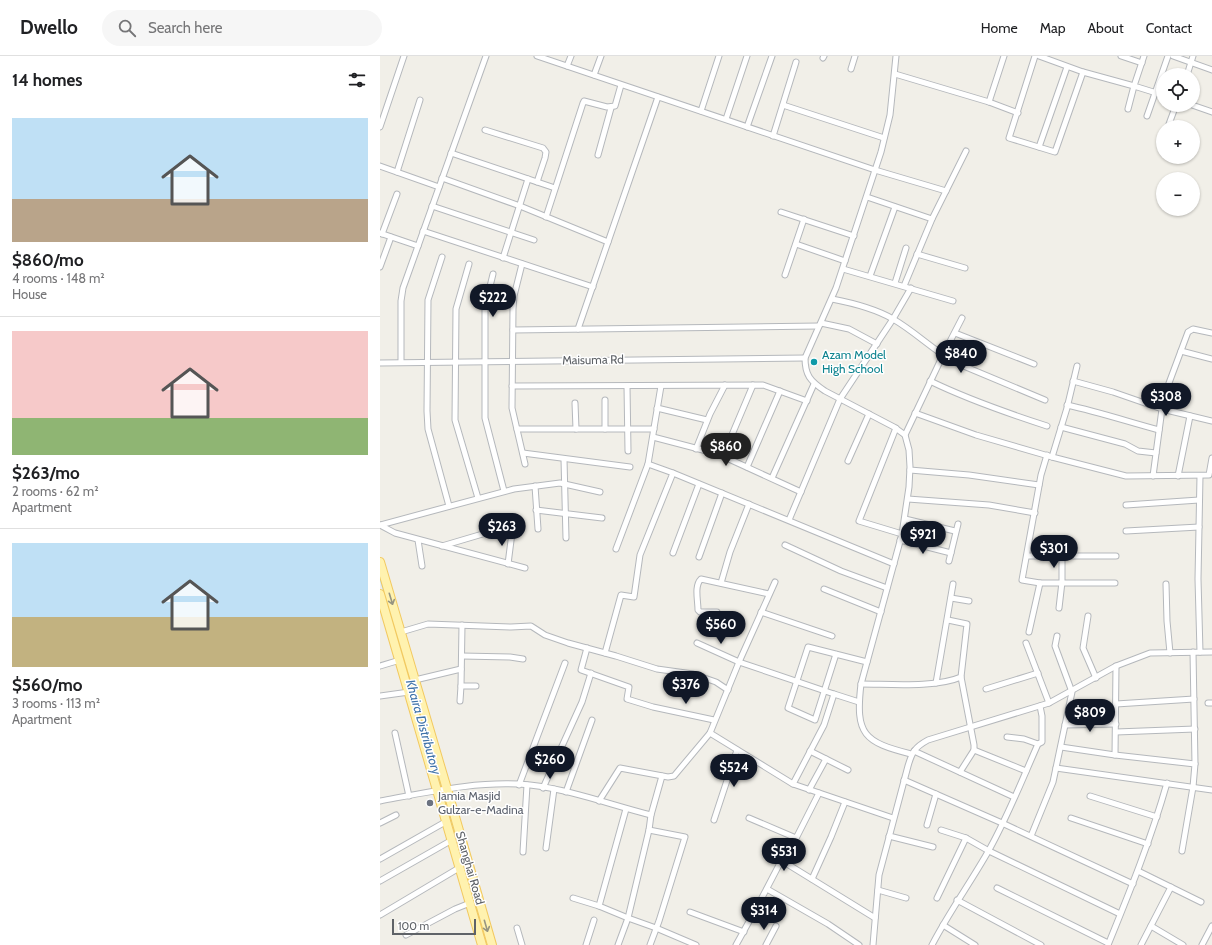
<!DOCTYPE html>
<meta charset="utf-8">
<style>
:root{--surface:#fff;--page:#f6f6f6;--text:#202124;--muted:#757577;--line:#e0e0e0;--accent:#111827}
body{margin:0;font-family:Cabin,sans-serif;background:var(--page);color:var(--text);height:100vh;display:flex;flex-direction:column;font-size:15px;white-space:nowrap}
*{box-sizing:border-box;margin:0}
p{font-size:13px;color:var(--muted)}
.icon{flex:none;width:22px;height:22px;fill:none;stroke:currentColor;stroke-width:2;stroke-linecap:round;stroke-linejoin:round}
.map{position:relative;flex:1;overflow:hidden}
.drawer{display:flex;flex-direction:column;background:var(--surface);width:380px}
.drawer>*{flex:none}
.controls{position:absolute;left:776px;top:12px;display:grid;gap:8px}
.controls a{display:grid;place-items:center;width:44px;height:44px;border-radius:50%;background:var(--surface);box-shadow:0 1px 3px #0004;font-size:20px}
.scale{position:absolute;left:12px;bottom:10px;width:84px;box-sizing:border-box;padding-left:4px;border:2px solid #5f6368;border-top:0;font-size:11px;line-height:14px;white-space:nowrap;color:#5f6368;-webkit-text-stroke:3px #fff;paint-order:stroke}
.price{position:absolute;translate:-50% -34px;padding:0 9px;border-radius:14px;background:var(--accent);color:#fff;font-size:13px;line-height:26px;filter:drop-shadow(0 1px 2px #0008)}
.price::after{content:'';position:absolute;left:50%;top:24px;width:12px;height:9px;margin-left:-6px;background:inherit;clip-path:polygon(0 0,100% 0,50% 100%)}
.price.on{background:#222;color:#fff}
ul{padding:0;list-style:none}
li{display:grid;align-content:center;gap:8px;height:212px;padding:0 12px}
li+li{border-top:1px solid var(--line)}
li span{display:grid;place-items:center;height:124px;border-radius:0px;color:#555}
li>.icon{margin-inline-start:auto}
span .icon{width:72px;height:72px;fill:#fffc;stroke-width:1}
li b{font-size:17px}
h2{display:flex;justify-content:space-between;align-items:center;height:48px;padding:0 12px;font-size:17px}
header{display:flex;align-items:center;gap:24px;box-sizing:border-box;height:56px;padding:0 20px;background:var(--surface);border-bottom:1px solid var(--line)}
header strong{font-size:19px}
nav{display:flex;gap:22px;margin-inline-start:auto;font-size:14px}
.search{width:280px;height:36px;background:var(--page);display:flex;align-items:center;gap:10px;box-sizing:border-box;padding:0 14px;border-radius:22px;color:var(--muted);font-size:15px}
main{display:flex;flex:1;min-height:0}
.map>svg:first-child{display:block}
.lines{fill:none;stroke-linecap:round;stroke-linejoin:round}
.stream{stroke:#aadaff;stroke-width:1.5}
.minor-casing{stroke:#b5b8bc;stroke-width:7}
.primary-casing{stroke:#f2c960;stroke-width:10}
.minor{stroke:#fff;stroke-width:5}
.primary{stroke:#fff2af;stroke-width:8}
.oneway{stroke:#979581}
.culture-dot{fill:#0f9aa8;stroke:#fff;stroke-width:1.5}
.worship-dot{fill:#6b7280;stroke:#fff;stroke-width:1.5}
.labels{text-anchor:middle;stroke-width:3;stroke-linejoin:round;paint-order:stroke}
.culture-label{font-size:12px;fill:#0d838f;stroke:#fff;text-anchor:start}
.street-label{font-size:12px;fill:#5f6368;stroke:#fff}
.worship-label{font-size:12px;fill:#5b616d;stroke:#fff;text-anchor:start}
.water-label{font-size:13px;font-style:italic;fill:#4174aa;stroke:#fff}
</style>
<header>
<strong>Dwello</strong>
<div class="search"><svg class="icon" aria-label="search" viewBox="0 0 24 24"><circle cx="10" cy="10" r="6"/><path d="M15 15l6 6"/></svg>Search here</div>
<nav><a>Home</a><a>Map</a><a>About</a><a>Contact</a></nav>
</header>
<main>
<section class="drawer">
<h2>14 homes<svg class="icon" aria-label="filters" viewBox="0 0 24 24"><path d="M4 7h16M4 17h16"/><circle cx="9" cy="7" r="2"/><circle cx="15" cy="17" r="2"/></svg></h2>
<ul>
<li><span style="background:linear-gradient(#bfe0f5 65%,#b9a48a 0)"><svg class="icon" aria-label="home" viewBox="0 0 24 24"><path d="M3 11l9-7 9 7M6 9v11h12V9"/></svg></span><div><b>$860/mo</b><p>4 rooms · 148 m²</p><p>House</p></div></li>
<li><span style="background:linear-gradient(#f6c9c9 70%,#8fb573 0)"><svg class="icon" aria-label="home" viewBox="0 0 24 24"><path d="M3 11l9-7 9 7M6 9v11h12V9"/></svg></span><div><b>$263/mo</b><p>2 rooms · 62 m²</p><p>Apartment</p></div></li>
<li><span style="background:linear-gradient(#bfe0f5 60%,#c2b280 0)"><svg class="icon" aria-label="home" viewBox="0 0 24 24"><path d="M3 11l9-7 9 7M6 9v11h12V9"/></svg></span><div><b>$560/mo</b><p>3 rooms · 113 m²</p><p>Apartment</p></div></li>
</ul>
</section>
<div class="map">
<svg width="832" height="889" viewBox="0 0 832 889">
<rect width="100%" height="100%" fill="#f1efe8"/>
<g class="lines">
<polyline class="stream" points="0,522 102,869"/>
<defs>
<g id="minor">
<polyline points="157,0 495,114 566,135"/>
<path d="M516 0 510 59 501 96 456 232 425 302C425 319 430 325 445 335L514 371 525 379 529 394 530 411 529 431 522 478 481 628C475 679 484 686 531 698"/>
<polyline points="655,0 629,82 675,96 703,16 754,30 748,53"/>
<polyline points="659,0 703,16"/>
<polyline points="741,0 762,7"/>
<polyline points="764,0 754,30 783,39"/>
<polyline points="793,0 832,14"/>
<polyline points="443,2 444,0"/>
<polyline points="187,10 191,0"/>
<polyline points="471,13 475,0"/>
<polyline points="515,18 609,46 638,57"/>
<polyline points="214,19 221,0"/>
<polyline points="807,19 813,0"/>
<polyline points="609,46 624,0"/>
<polyline points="403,49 504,82"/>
<polyline points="812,49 832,56"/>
<polyline points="321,55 339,0"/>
<polyline points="767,60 788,0"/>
<polyline points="346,63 367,0"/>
<polyline points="789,68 796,49"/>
<polyline points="0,71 24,0"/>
<polyline points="367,71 392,0"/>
<polyline points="105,74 163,92 166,96 165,102 157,126"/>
<polyline points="393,80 416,6"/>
<polyline points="659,91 687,11"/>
<polyline points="71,97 175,132"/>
<polyline points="218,99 231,52"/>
<polyline points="0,110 59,131"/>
<polyline points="17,116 40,44"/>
<polyline points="62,122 140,150 228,186"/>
<polyline points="487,141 552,163"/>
<polyline points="52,150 154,184"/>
<polyline points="401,156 474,180"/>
<polyline points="166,161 203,47 204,45 227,51 235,50 241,29"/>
<polyline points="43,175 213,231"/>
<polyline points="0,177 38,190"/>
<polyline points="2,178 17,138"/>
<polyline points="416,188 465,205"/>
<polyline points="537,198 585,212"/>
<polyline points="62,201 48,244 47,355 48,373 69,450"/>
<polyline points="123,202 148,123"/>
<polyline points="89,208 76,253 75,364 98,442"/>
<polyline points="142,208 134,240 133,253 132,352 145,408"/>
<polyline points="0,211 11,181"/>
<polyline points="463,213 573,245"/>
<polyline points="113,218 105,251 105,362 124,435"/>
<polyline points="405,219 424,163"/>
<polyline points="490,220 515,151"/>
<polyline points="515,227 526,192"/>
<polyline points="524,230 552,163 586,95"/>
<path d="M452 243C473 247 494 252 513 263 534 275 552 293 574 306L665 344"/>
<polyline points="441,267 469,273 497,288"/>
<polyline points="198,273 278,41"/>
<polyline points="133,274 439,270"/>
<polyline points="575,277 654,308"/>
<polyline points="801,295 832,303"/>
<polyline points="21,306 21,245 23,232 106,0"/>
<polyline points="0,307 425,302"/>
<path d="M550 325C587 343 627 357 667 370"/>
<polyline points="693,325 733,336 782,353 789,327 808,276 813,273 832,277"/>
<polyline points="132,330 383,329 427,345"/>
<polyline points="247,330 248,395"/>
<polyline points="225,344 225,373"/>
<polyline points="195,347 196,373"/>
<path d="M687 349C719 356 749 366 779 374"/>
<polyline points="277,352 327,364"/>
<polyline points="535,357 596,379 672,401 746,420 829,419 832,402"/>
<polyline points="681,371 745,388 758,395 776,397"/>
<polyline points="516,372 479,465 522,478"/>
<polyline points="137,373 274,373"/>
<polyline points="525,379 563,299 582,262"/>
<polyline points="273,381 338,398 421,436"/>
<polyline points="316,393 330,358 345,329"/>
<polyline points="143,397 250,411"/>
<polyline points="667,399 661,419 642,524 660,527 735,527"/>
<polyline points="343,400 373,329"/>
<polyline points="672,401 687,352 697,310"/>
<polyline points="184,403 186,482"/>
<polyline points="468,405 489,358"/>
<polyline points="367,411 400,335"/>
<polyline points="530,414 589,419 659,429"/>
<polyline points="293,417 514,508"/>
<polyline points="773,420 782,353 832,365"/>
<polyline points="798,420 810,360"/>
<polyline points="820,420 818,523 820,596"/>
<polyline points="392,422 434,328"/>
<polyline points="155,430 158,473"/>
<polyline points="528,443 609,449 655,457"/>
<polyline points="746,449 819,444"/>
<polyline points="156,454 222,462"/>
<polyline points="525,463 575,475"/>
<polyline points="409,464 460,343 513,263 531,232"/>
<polyline points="0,469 134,433 180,427 220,436"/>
<polyline points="0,469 15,477 145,512"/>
<polyline points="746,475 819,471"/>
<polyline points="38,484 42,510"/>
<polyline points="520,484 571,497"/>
<polyline points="405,489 461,515 507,532"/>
<polyline points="62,490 133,469 128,508"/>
<polyline points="236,493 268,408 281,330"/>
<polyline points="293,497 319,428"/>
<polyline points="647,500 736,500"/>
<polyline points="319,501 342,437"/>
<polyline points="569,505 578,468"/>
<polyline points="341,527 350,496 369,448"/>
<polyline points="786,528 787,565 790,597"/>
<polyline points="444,533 501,556"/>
<polyline points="571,542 589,545"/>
<polyline points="679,552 682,526 682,500"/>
<path d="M337 556H320L318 554C318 544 314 530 321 523L389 538"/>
<polyline points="381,556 452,580"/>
<polyline points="708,560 703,592 716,622"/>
<polyline points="82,569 81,630 96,630"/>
<polyline points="21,576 48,568 131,571 151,570 165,579 188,587 236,600 277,613 313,618 336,626 348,634"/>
<polyline points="649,576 660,527"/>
<polyline points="317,587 359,606 454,638"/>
<polyline points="646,587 669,647"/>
<polyline points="207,592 201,614 249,631 247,643 273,651 334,664"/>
<polyline points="225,597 241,539 254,541 260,499 293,417 268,408"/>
<polyline points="456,598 435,664 408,652 428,591 487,606"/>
<polyline points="82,600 130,601 143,603"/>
<polyline points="0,610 20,604"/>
<polyline points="35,624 81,613"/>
<polyline points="556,627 573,528"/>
<path d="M481 628C509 628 556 632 581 621L587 568 568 564"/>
<polyline points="606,633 658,617"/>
<polyline points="0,640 29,636"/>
<polyline points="80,645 81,630"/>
<polyline points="828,647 832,647"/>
<polyline points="736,648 814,643"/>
<polyline points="685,669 736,668"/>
<polyline points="736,676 815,673"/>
<polyline points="15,677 29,740"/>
<polyline points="330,677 413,728 513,762"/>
<polyline points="627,681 644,683 658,688"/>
<polyline points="681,691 735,699 815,708"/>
<polyline points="594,694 646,715"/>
<polyline points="430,695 468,714"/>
<polyline points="534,695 634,741"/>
<polyline points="735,699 736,610"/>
<polyline points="676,712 832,734"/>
<polyline points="580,716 594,694 594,689 581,621"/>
<polyline points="524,724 622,767 753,828"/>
<polyline points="413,728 444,669 454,638 479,646"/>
<polyline points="139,729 185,607"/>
<polyline points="163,732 202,646 211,617"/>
<polyline points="429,734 446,703"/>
<polyline points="186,736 212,664"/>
<polyline points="710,740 777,761"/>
<path d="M0 745C48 736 101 724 150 729 192 734 231 749 271 759"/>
<polyline points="219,745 240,712 288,721 294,720 330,677 359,606 395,526"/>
<polyline points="369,762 416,782"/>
<polyline points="691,762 768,788"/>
<polyline points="334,764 357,694"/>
<polyline points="0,767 16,759"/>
<polyline points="547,769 556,738"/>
<polyline points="269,774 305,781 279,865 270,889"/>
<polyline points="561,774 586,782 609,795 740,858"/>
<polyline points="509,780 553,791"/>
<polyline points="651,780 673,726 692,636 675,590 677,580"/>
<polyline points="166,792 174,733"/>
<polyline points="802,795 813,731 815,708 813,596"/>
<polyline points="143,796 147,729"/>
<polyline points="0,803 67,765"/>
<polyline points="404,806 495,862"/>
<polyline points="758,815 821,846"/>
<polyline points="432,823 451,781 465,746"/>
<polyline points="0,825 72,784"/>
<polyline points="617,832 728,887"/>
<polyline points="387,833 448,868 479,889"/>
<polyline points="498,834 526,842"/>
<polyline points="193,842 219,850 246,753"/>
<polyline points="557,842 586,782"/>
<polyline points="577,844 661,889"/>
<polyline points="219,850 248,862 276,872 316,889"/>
<polyline points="310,856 364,876"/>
<polyline points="0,859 79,812"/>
<polyline points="563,869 595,889"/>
<polyline points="771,870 803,889"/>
<polyline points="137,872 142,889"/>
<polyline points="26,879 75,853 90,847"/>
<polyline points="206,889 214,864"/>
<polyline points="238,889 248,862 269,774 271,759 282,720"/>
<polyline points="356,889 376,853 399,809 404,806 439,737"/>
<polyline points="386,889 396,870"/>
<path d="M493 889 499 819 528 710C532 696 535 691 548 684L669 647 736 610 770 597 832 596"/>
<path d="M552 889C569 856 591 826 609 794 628 760 642 724 658 688L662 686V660L660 650"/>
<path d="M728 889C750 835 771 783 787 727"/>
<polyline points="761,889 791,831"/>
<polyline points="822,889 832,870"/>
</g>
<g id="primary">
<polyline points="0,506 67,733 112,889"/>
<polyline points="0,538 102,889"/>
</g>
</defs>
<use href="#minor" class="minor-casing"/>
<use href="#primary" class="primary-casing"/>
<use href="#minor" class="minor"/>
<use href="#primary" class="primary"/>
</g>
<defs><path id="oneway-shaft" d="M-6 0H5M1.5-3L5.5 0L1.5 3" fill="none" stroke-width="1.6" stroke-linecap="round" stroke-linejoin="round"/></defs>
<g class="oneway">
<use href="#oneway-shaft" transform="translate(11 543) rotate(73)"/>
<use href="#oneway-shaft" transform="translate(106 870) rotate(74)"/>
</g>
<circle class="culture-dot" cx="434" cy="306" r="4"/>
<circle class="worship-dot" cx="50" cy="747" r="4"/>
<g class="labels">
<g class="culture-label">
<text x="442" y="303">Azam Model<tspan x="442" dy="14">High School</tspan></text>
</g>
<g class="street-label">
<text transform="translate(213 304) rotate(-1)" y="4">Maisuma Rd</text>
<text transform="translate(90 812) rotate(74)" y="4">Shanghai Road</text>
</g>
<g class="worship-label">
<text x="58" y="744">Jamia Masjid<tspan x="58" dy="14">Gulzar-e-Madina</tspan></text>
</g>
<g class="water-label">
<text transform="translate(44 671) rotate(74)" y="5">Khaira Distributory</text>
</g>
</g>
</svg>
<div class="controls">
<a><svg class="icon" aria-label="locate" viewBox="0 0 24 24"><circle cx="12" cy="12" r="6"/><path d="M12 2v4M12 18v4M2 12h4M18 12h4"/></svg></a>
<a>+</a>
<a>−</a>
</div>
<div class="scale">100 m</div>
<b class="price" style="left:113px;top:262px">$222</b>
<b class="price" style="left:581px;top:318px">$840</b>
<b class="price" style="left:786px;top:361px">$308</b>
<b class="price on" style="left:346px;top:411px">$860</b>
<b class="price" style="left:122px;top:491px">$263</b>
<b class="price" style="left:543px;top:499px">$921</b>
<b class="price" style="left:674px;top:513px">$301</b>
<b class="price" style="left:341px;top:589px">$560</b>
<b class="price" style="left:306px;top:649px">$376</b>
<b class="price" style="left:710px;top:677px">$809</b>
<b class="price" style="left:170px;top:724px">$260</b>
<b class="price" style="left:354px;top:732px">$524</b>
<b class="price" style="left:404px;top:816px">$531</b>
<b class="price" style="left:384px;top:875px">$314</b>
</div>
</main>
